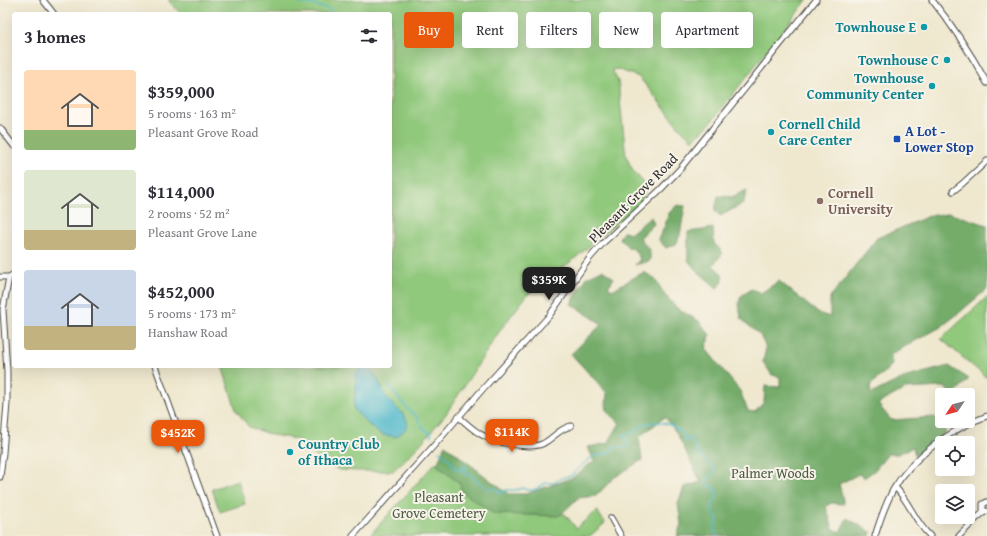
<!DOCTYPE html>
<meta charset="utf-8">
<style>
:root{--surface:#fff;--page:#f2f2f3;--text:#2b2b33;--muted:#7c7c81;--accent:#ea580c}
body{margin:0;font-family:"Gentium Book Plus",serif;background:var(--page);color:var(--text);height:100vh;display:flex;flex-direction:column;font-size:15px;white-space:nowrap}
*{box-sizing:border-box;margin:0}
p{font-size:13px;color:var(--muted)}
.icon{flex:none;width:22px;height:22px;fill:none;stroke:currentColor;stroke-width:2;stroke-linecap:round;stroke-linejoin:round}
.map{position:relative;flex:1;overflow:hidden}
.drawer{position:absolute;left:12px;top:12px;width:380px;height:356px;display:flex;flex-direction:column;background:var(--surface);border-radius:4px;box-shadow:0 4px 16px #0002}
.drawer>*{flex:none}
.guide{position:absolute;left:404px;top:12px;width:380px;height:36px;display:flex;gap:8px}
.needle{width:26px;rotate:235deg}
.buttons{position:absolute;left:935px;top:388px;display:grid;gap:8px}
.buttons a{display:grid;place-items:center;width:40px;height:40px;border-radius:4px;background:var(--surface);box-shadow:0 4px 16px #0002;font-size:20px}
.price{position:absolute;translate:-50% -34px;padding:0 9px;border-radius:8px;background:var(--accent);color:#fff;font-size:13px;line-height:26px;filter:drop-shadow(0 1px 2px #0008)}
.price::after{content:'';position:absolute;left:50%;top:24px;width:12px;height:9px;margin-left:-6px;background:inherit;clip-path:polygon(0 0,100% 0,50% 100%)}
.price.current{background:#222;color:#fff}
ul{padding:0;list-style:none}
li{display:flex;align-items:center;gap:12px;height:100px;padding:0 12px}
li span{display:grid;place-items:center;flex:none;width:112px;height:80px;border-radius:4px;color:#555}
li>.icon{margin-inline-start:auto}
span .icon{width:48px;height:48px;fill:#fffc;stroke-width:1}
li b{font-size:17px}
h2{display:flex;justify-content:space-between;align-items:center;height:48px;padding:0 12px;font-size:17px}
.pill{padding:0 14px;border-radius:4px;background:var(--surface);box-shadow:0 4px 16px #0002;font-size:14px;line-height:36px}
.pill.current{background:var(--accent);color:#fff}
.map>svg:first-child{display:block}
.green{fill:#90c87b;stroke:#5e7a53}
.forest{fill:#74ac6b;stroke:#506c4b}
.water{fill:#4db8ca;stroke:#3c727a}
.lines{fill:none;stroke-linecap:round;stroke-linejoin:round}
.stream{stroke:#4db8ca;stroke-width:1.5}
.minor-casing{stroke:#484744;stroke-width:7}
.minor{stroke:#fff;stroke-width:5}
.culture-dot{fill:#0f9aa8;stroke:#f7f3e8;stroke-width:1.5}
.transit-dot{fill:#1a4fb4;stroke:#f7f3e8;stroke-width:1.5}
.education-dot{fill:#8d6e63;stroke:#f7f3e8;stroke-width:1.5}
.labels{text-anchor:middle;stroke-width:4;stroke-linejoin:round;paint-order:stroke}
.culture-label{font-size:14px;font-weight:bold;fill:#0d838f;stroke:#f7f3e8;text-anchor:end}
.transit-label{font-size:14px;font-weight:bold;fill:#164399;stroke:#f7f3e8;text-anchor:start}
.education-label{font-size:14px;font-weight:bold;fill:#785e54;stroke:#f7f3e8;text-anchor:start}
.street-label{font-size:14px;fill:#2b2b2b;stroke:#f7f3e8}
.park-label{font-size:14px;fill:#495a43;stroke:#f7f3e8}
</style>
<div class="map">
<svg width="987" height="536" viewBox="0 0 987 536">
<rect width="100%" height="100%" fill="#f7f3e8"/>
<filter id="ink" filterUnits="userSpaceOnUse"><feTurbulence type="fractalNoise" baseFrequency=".025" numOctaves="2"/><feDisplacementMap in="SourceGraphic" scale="8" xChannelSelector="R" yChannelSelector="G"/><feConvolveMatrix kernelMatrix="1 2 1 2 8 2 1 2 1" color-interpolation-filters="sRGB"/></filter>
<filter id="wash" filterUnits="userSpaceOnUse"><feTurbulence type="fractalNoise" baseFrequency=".012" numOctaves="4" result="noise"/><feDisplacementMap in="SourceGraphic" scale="16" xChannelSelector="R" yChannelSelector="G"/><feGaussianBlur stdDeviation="0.9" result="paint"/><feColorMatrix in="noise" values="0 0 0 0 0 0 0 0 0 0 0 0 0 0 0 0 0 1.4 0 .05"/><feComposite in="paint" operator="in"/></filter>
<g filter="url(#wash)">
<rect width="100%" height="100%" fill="#efe8cf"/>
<g class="green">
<polygon points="168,0 807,0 708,126 692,140 680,128 639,77 617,69 612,70 618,81 626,156 633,171 644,183 643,200 573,260 528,294 501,329 446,414 418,447 393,471 359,471 339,470 320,460 296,439 272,435 249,427 236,410 222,366 390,366 390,14 181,14"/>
<polygon points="987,297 987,378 941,339"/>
<polygon points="436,462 472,493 532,512 565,514 576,528 597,511 605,523 590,536 369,536"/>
<polygon points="238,480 245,504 220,512 212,489"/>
</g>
<g class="forest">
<polygon points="747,190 743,204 720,216 715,211 718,196 732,197"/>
<polygon points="677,205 685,206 680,235 676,244 666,248 658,239 664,228 669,213"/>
<path d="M949 213 987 225V289L959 313 941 327 891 354 892 365 870 386 871 394 903 378 949 366 969 379 953 395H952L944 387 905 389 878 404 891 420 935 417 946 432 915 456 913 447 898 454H888L875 470 864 478 859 474 839 484 844 504 831 503 826 507 833 529 840 532 847 518 871 532 870 536H677L681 524 678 504 684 487 701 482 676 432 665 417 639 437 642 460 615 477 596 496 578 498 559 516 494 514 461 491 460 484 437 465 445 445 508 494H526L572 478 594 461 588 447 608 443 620 423C606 412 605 412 607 393L571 354 602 324 571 304 587 277 602 270 614 278 608 287 612 290 644 272 654 278 665 295 678 309 699 321 710 335 706 349 740 391 748 411 755 412 764 402 765 386 780 387V377L772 375 763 362 766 348 760 335 741 319 739 303 741 296 752 289 761 293 779 281 818 313 830 317V297L877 238 934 214 942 215Z"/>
<polygon points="651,217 654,224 640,238 650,251 650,261 635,265 640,259 633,248 629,248 619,238 624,231 631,233"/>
<polygon points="713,228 714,243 723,253 713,265 722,274 723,282 717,288 695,269 688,260 688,232 702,230"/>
</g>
<path class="water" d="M364 367H368C373 372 378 379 381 386 383 389 384 394 386 397 391 404 405 413 407 421 410 427 400 435 395 437 390 435 388 436 383 435 378 434 354 412 354 408 354 401 355 394 356 387 356 383 355 379 354 375L361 368Z"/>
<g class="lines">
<g class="stream">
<polyline points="297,0 301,4 304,3 307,4 317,5 320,7 330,9 331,14"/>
<path d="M389 385C397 397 406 409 418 418L419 422"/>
<polyline points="421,425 424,429 431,433 431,436"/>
<path d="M439 451 447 457 457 470 463 467H466L467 468 466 469 462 471 465 475C468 474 469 473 472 475 473 477 474 479 476 481 480 484 484 484 487 489L490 490 492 488 497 489 500 493 507 490C513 491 517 490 523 488L527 490H534L546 483H554L561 478 571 476 582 465 594 456 603 454 609 453 614 447 627 448 629 445V443L623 435 635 432 644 424 657 422 669 424 680 431 683 434 685 441 690 438C693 442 695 448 698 453 703 459 709 463 715 469 714 475 708 478 705 483 708 485 712 486 714 488 722 496 710 502 712 509 712 513 716 517 718 520L714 528 717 536"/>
</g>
</g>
</g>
<g filter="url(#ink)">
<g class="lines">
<defs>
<g id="minor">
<polyline points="43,0 54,14"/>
<path d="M932 0C953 26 971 54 987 83"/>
<polyline points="0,128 14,146"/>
<polyline points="953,191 962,184 987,161"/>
<polyline points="0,277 9,277 14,274"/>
<polyline points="155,366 217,536"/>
<path d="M459 417C467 424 475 432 484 436 496 443 530 449 542 444 553 439 558 429 571 426"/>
<polyline points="0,477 3,453 7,403 7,371 3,310 9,277"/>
<path d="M895 487C909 501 915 522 930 536"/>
<polyline points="987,502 983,504 983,513 987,511"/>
<polyline points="611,518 621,536"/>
<polyline points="353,536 438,441 481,391 549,316 589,259 603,243 661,189 680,169 816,0"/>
<path d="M875 536C880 520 885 505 893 490 912 457 951 429 987 416"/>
<polyline points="959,536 978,517 983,513"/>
</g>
</defs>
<use href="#minor" class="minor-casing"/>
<use href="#minor" class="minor"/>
</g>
</g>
<g class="culture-dot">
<circle cx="924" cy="27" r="4"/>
<circle cx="947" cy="60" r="4"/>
<circle cx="932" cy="86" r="4"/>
<circle cx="771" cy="132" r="4"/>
<circle cx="290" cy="452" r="4"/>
</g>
<rect class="transit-dot" x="893" y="135" width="8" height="8" rx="2"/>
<circle class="education-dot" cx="820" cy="201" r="4"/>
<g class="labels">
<g class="culture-label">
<text x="916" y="32">Townhouse E</text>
<text x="939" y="65">Townhouse C</text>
<text x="924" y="83">Townhouse<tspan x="924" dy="16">Community Center</tspan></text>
<text x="779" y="129" text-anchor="start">Cornell Child<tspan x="779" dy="16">Care Center</tspan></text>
<text x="298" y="449" text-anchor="start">Country Club<tspan x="298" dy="16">of Ithaca</tspan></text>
</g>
<g class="transit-label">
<text x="905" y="136">A Lot -<tspan x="905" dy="16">Lower Stop</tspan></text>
</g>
<g class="education-label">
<text x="828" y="198">Cornell<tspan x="828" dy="16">University</tspan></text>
</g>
<g class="street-label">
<text transform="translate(633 198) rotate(-45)" y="5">Pleasant Grove Road</text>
</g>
<g class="park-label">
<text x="773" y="478">Palmer Woods</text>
<text x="439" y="502">Pleasant<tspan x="439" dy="16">Grove Cemetery</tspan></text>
</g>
</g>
</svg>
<div class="buttons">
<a><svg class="needle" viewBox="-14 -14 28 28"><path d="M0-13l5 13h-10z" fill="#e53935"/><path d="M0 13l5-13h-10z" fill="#7c7c81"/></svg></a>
<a><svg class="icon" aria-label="locate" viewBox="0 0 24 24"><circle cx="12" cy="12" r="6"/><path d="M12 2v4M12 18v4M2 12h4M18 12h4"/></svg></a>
<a><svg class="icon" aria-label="layers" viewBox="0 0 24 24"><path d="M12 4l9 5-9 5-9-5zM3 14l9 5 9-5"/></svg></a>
</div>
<b class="price current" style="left:549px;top:301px">$359K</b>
<b class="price" style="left:512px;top:453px">$114K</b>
<b class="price" style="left:178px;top:454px">$452K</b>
<div class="guide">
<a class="pill current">Buy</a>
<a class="pill">Rent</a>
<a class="pill">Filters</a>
<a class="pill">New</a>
<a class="pill">Apartment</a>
</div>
<section class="drawer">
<h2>3 homes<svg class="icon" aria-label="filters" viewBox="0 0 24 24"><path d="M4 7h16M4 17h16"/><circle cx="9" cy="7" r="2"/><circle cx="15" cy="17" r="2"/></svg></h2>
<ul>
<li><span style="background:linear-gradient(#ffd9b3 75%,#8fb573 0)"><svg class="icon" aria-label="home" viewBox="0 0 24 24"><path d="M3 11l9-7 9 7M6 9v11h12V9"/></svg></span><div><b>$359,000</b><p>5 rooms · 163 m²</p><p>Pleasant Grove Road</p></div></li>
<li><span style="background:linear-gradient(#dfe7d0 75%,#c2b280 0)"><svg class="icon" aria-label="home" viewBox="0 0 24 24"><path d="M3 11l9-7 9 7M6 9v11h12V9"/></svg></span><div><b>$114,000</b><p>2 rooms · 52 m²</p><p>Pleasant Grove Lane</p></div></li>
<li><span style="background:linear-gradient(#c9d6e8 70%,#c2b280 0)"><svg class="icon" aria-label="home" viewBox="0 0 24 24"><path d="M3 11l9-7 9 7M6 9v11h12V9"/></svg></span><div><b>$452,000</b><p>5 rooms · 173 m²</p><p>Hanshaw Road</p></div></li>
</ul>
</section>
</div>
